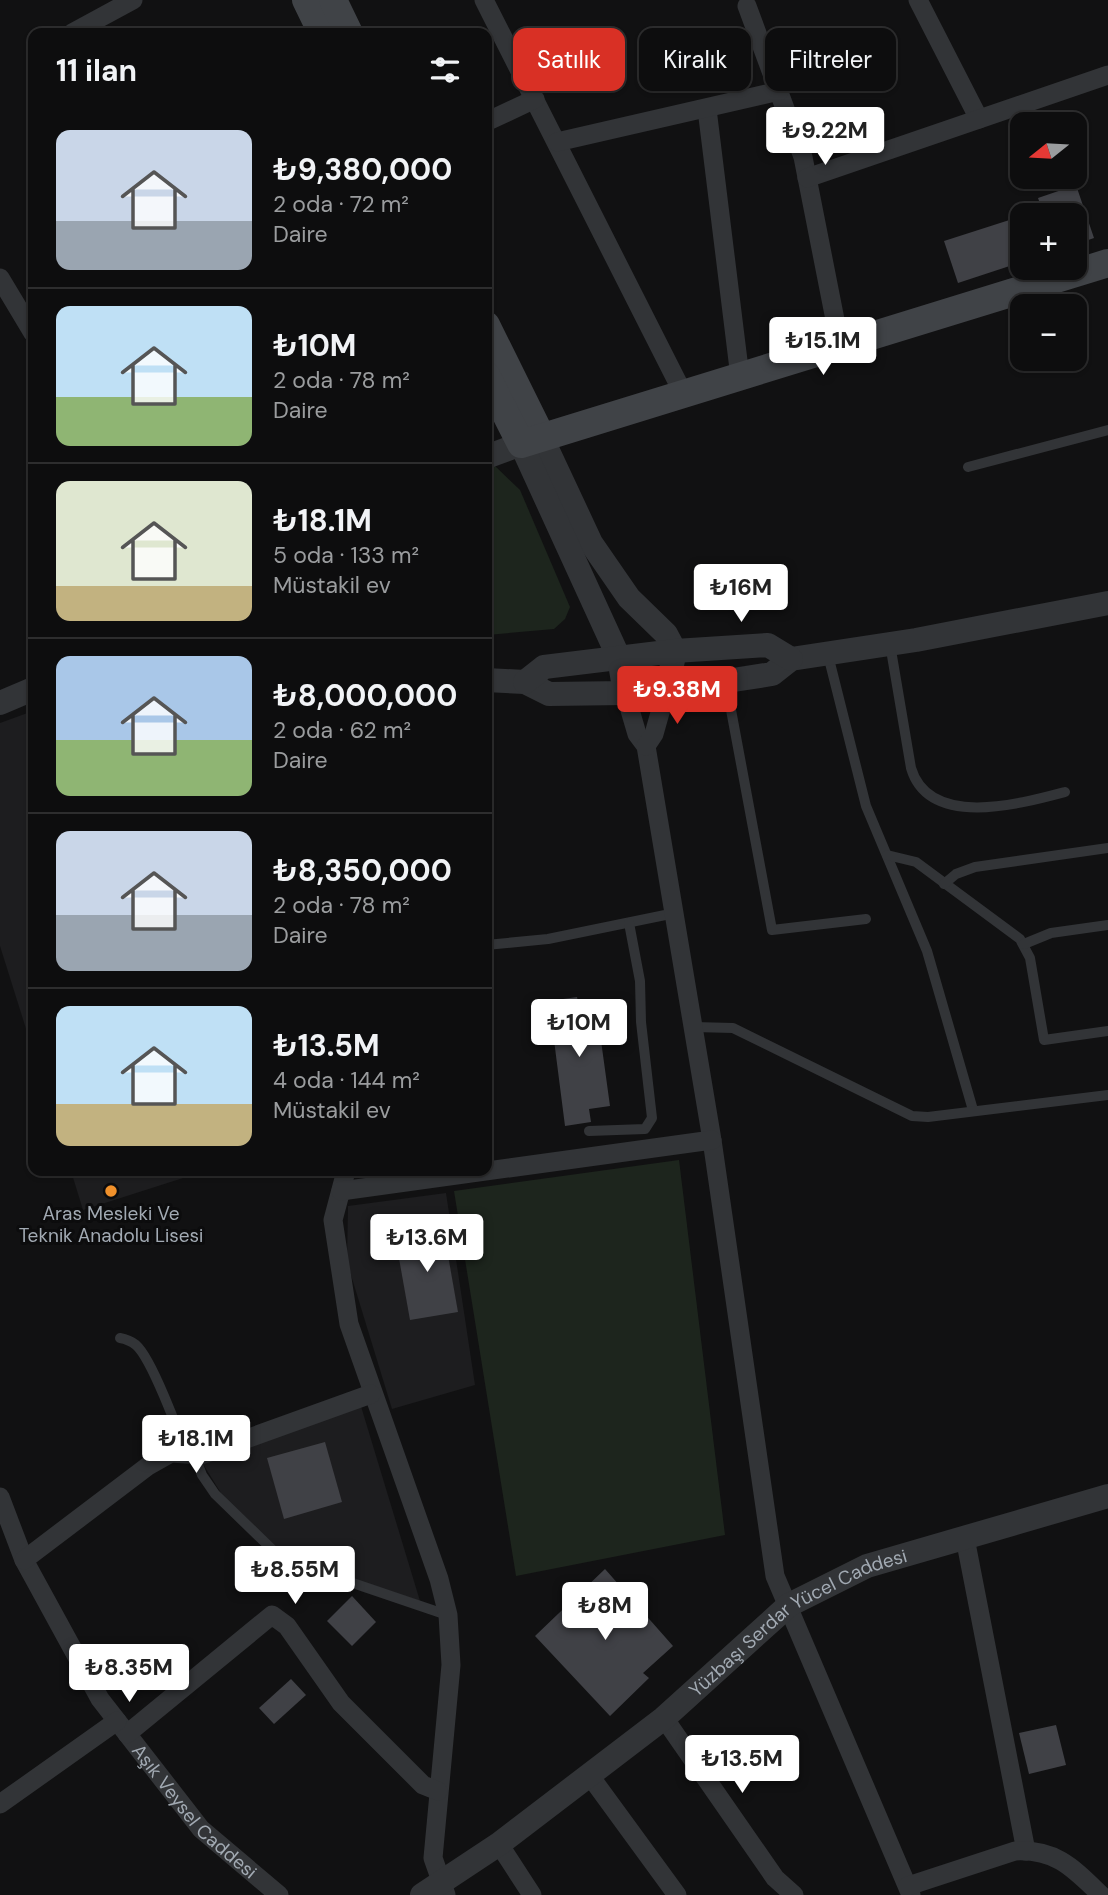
<!DOCTYPE html>
<html lang="tr">
<meta charset="utf-8">
<style>
:root{--surface:#0d0d0e;--page:#161617;--text:#f1f3f6;--muted:#9a9c9e;--line:#2d2d2e;--accent:#d93025}
body{margin:0;font-family:"DM Sans",sans-serif;background:var(--page);color:var(--text);height:100vh;display:flex;flex-direction:column;font-size:26px;white-space:nowrap}
*{box-sizing:border-box;margin:0}
p{font-size:23px;color:var(--muted)}
.icon{flex:none;width:38px;height:38px;fill:none;stroke:currentColor;stroke-width:2;stroke-linecap:round;stroke-linejoin:round}
.map{position:relative;flex:1;overflow:hidden}
.drawer{position:absolute;left:28px;top:28px;width:464px;height:1148px;display:flex;flex-direction:column;background:var(--surface);border-radius:14px;box-shadow:0 2px 5px #0004,0 0 0 2px var(--line)}
.drawer>*{flex:none}
.top-card{position:absolute;left:513px;top:28px;width:490px;height:63px;display:flex;gap:14px}
.needle{width:46px;rotate:252deg}
.fabs{position:absolute;left:1010px;top:112px;display:grid;gap:14px}
.fabs a{display:grid;place-items:center;width:77px;height:77px;border-radius:14px;background:var(--surface);box-shadow:0 2px 5px #0004,0 0 0 2px var(--line);font-size:35px}
.price{position:absolute;translate:-50% -60px;padding:0 16px;border-radius:7px;background:#fff;color:#222;font-size:23px;line-height:46px;filter:drop-shadow(0 2px 4px #0008)}
.price::after{content:'';position:absolute;left:50%;top:42px;width:21px;height:16px;margin-left:-10px;background:inherit;clip-path:polygon(0 0,100% 0,50% 100%)}
.price.active{background:var(--accent);color:#fff}
ul{padding:0;list-style:none}
li{display:flex;align-items:center;gap:21px;height:175px;padding:0 28px}
li+li{border-top:2px solid var(--line)}
li span{display:grid;place-items:center;flex:none;width:196px;height:140px;border-radius:14px;color:#555}
li>.icon{margin-inline-start:auto}
span .icon{width:84px;height:84px;fill:#fffc;stroke-width:1}
li b{font-size:30px}
h2{display:flex;justify-content:space-between;align-items:center;height:84px;padding:0 28px;font-size:30px}
.tag{padding:0 24px;border-radius:14px;background:var(--surface);box-shadow:0 2px 5px #0004,0 0 0 2px var(--line);font-size:24px;line-height:63px}
.tag.active{background:var(--accent);color:#fff}
.map>svg:first-child{display:block}
.built{fill:#1d1d1f}
.green{fill:#1d251d}
.building{fill:#404146}
.lines{fill:none;stroke-linecap:round;stroke-linejoin:round}
.service{stroke:#323437;stroke-width:10}
.minor{stroke:#323437;stroke-width:19}
.tertiary{stroke:#323437;stroke-width:24}
.secondary{stroke:#404347;stroke-width:28}
.poi-dot{fill:#f1912b;stroke:#0c0c0d;stroke-width:2.5}
.labels{text-anchor:middle;stroke-width:6;stroke-linejoin:round;paint-order:stroke}
.poi-label{font-size:19px;fill:#a2aab3;stroke:#0c0c0d}
.street-label{font-size:19px;fill:#a2aab3;stroke:#0c0c0d}
</style>
<div class="map">
<svg width="1108" height="1895" viewBox="0 0 1108 1895">
<rect width="100%" height="100%" fill="#111112"/>
<g class="built">
<polygon points="33,711 33,1051 0,946 0,723"/>
<polygon points="71,1171 205,1171 83,1210"/>
<polygon points="446,1193 475,1385 392,1409 347,1262 348,1206"/>
<polygon points="360,1403 420,1601 272,1552 221,1493 198,1456"/>
</g>
<g class="green">
<polygon points="494,465 520,490 570,607 565,619 554,629 487,635 486,469"/>
<polygon points="679,1160 725,1535 516,1576 454,1191"/>
</g>
<g class="building">
<polygon points="1076,185 1094,238 1074,245 1074,215 1044,215 1038,198"/>
<polygon points="1022,216 1022,262 958,283 944,241"/>
<polygon points="577,997 579,1006 596,1004 610,1106 589,1109 591,1122 565,1126 549,1001"/>
<polygon points="443,1227 458,1312 410,1320 395,1236"/>
<polygon points="325,1442 342,1502 284,1519 267,1458"/>
<polygon points="605,1569 673,1646 643,1673 649,1678 610,1716 535,1636"/>
<polygon points="352,1596 376,1622 352,1646 327,1621"/>
<polygon points="291,1679 306,1695 274,1724 259,1708"/>
<polygon points="1056,1725 1066,1765 1029,1774 1019,1733"/>
</g>
<g class="lines">
<g class="service">
<polyline points="968,467 1108,430"/>
<path d="M890 644 911 768C929 829 1020 804 1065 792"/>
<polyline points="828,655 866,806 927,951 973,1110"/>
<polyline points="726,683 772,930 866,919"/>
<polyline points="887,855 916,862 1020,939 1030,958 1044,1040 1108,1031"/>
<polyline points="944,884 956,874 975,867 1108,848"/>
<polyline points="1024,944 1051,933 1108,925"/>
<polyline points="486,945 548,939 675,913"/>
<polyline points="694,1027 733,1028 912,1116 928,1117 1108,1095"/>
<polyline points="589,1131 645,1129 652,1118 641,1022 640,981 629,923"/>
<path d="M120 1338C126 1339 131 1341 136 1345 151 1358 179 1431 185 1453"/>
<polyline points="194,1454 202,1475 215,1494 282,1559 447,1615"/>
</g>
<g class="minor">
<polyline points="484,0 684,395"/>
<polyline points="918,0 979,119"/>
<polyline points="747,6 803,157 840,345"/>
<polyline points="72,33 133,0"/>
<polyline points="707,109 740,377"/>
<polyline points="486,122 535,99"/>
<polyline points="557,142 779,91"/>
<polyline points="807,178 1108,75"/>
<polyline points="0,278 33,333"/>
<polyline points="625,693 637,734 646,746 712,1140 775,1576 911,1895"/>
<polyline points="646,746 654,734 667,688"/>
<polyline points="346,1171 333,1220 349,1324 439,1579 448,1615 451,1665 433,1858 446,1895"/>
<polyline points="341,1191 712,1140"/>
<path id="s1" d="M0 1497 24 1560 100 1699 201 1829 279 1895"/>
<polyline points="965,1538 1026,1851"/>
<polyline points="24,1560 148,1466 171,1453 201,1455 213,1451 371,1394"/>
<polyline points="664,1718 775,1878 794,1895"/>
<polyline points="127,1734 272,1615 287,1626 341,1703 423,1785 438,1791"/>
<polyline points="590,1776 677,1895"/>
<polyline points="0,1804 117,1721"/>
<polyline points="499,1844 532,1895"/>
<path d="M908 1886 1015 1851C1056 1849 1073 1868 1101 1895"/>
</g>
<g class="tertiary">
<polyline points="541,436 591,543 629,598 666,634 675,651 667,688"/>
<polyline points="486,457 521,444 619,658 625,693"/>
<polyline points="486,680 525,682 549,694 625,693 714,683 772,674 791,659 916,640 1108,603"/>
<polyline points="525,682 544,667 675,651 768,645 791,659"/>
<polyline points="0,703 33,689"/>
<path id="s2" d="M422 1895 499 1844 664 1718 789 1605 867 1566 1108 1496"/>
</g>
<g class="secondary">
<polyline points="306,0 322,33"/>
<polyline points="333,0 349,33"/>
<polyline points="486,325 541,436"/>
<polyline points="486,375 521,444 1108,263"/>
</g>
</g>
<circle class="poi-dot" cx="111" cy="1191" r="7"/>
<g class="labels">
<g class="poi-label">
<text x="111" y="1220">Aras Mesleki Ve<tspan x="111" dy="22">Teknik Anadolu Lisesi</tspan></text>
</g>
<g class="street-label">
<text dy="7" stroke="none"><textPath href="#s2" startOffset="467">Yüzbaşı Serdar Yücel Caddesi</textPath></text>
<text dy="7" stroke="none"><textPath href="#s1" startOffset="373">Aşık Veysel Caddesi</textPath></text>
</g>
</g>
</svg>
<div class="fabs">
<a><svg class="needle" viewBox="-14 -14 28 28"><path d="M0-13l5 13h-10z" fill="#e53935"/><path d="M0 13l5-13h-10z" fill="#9a9c9e"/></svg></a>
<a>+</a>
<a>−</a>
</div>
<b class="price" style="left:825px;top:167px">₺9.22M</b>
<b class="price" style="left:823px;top:377px">₺15.1M</b>
<b class="price" style="left:741px;top:624px">₺16M</b>
<b class="price active" style="left:677px;top:726px">₺9.38M</b>
<b class="price" style="left:579px;top:1059px">₺10M</b>
<b class="price" style="left:427px;top:1274px">₺13.6M</b>
<b class="price" style="left:196px;top:1475px">₺18.1M</b>
<b class="price" style="left:295px;top:1606px">₺8.55M</b>
<b class="price" style="left:605px;top:1642px">₺8M</b>
<b class="price" style="left:129px;top:1704px">₺8.35M</b>
<b class="price" style="left:742px;top:1795px">₺13.5M</b>
<div class="top-card">
<a class="tag active">Satılık</a>
<a class="tag">Kiralık</a>
<a class="tag">Filtreler</a>
</div>
<section class="drawer">
<h2>11 ilan<svg class="icon" aria-label="filters" viewBox="0 0 24 24"><path d="M4 7h16M4 17h16"/><circle cx="9" cy="7" r="2"/><circle cx="15" cy="17" r="2"/></svg></h2>
<ul>
<li><span style="background:linear-gradient(#c9d6e8 65%,#9aa5b1 0)"><svg class="icon" aria-label="home" viewBox="0 0 24 24"><path d="M3 11l9-7 9 7M6 9v11h12V9"/></svg></span><div><b>₺9,380,000</b><p>2 oda · 72 m²</p><p>Daire</p></div></li>
<li><span style="background:linear-gradient(#bfe0f5 65%,#8fb573 0)"><svg class="icon" aria-label="home" viewBox="0 0 24 24"><path d="M3 11l9-7 9 7M6 9v11h12V9"/></svg></span><div><b>₺10M</b><p>2 oda · 78 m²</p><p>Daire</p></div></li>
<li><span style="background:linear-gradient(#dfe7d0 75%,#c2b280 0)"><svg class="icon" aria-label="home" viewBox="0 0 24 24"><path d="M3 11l9-7 9 7M6 9v11h12V9"/></svg></span><div><b>₺18.1M</b><p>5 oda · 133 m²</p><p>Müstakil ev</p></div></li>
<li><span style="background:linear-gradient(#a9c7e8 60%,#8fb573 0)"><svg class="icon" aria-label="home" viewBox="0 0 24 24"><path d="M3 11l9-7 9 7M6 9v11h12V9"/></svg></span><div><b>₺8,000,000</b><p>2 oda · 62 m²</p><p>Daire</p></div></li>
<li><span style="background:linear-gradient(#c9d6e8 60%,#9aa5b1 0)"><svg class="icon" aria-label="home" viewBox="0 0 24 24"><path d="M3 11l9-7 9 7M6 9v11h12V9"/></svg></span><div><b>₺8,350,000</b><p>2 oda · 78 m²</p><p>Daire</p></div></li>
<li><span style="background:linear-gradient(#bfe0f5 70%,#c2b280 0)"><svg class="icon" aria-label="home" viewBox="0 0 24 24"><path d="M3 11l9-7 9 7M6 9v11h12V9"/></svg></span><div><b>₺13.5M</b><p>4 oda · 144 m²</p><p>Müstakil ev</p></div></li>
</ul>
</section>
</div>
